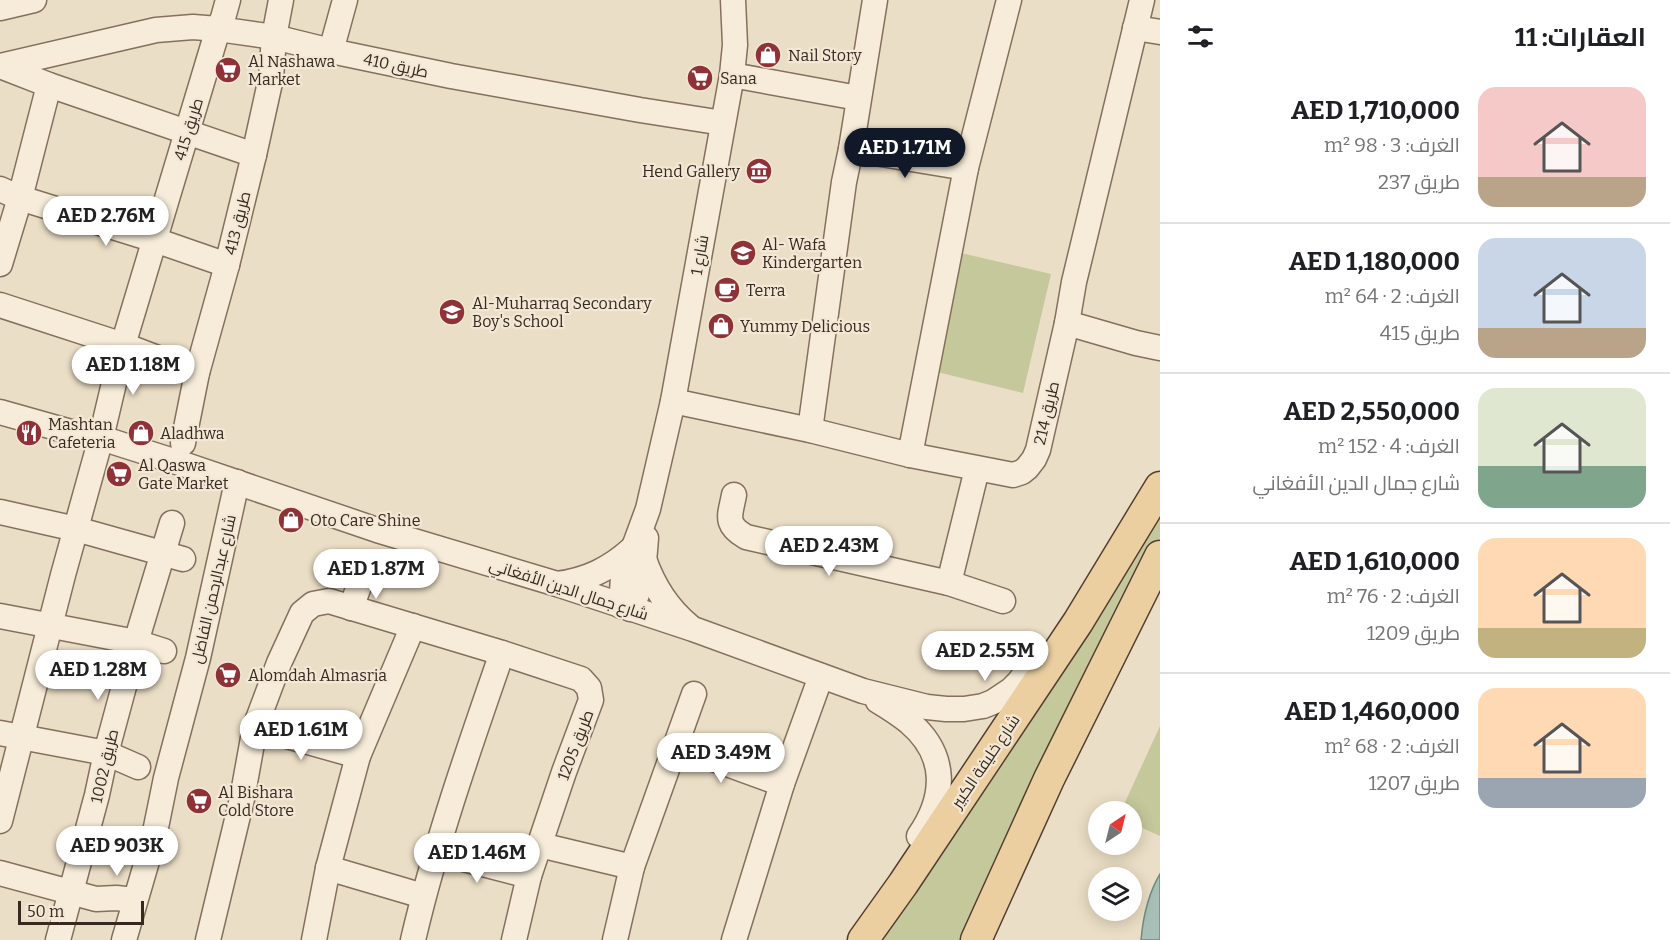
<!DOCTYPE html>
<html lang="ar">
<meta charset="utf-8">
<style>
:root{--surface:#fff;--page:#f2f2f2;--text:#202124;--muted:#757577;--line:#e0e0e0;--accent:#111827}
body{margin:0;font-family:Bitter,Cairo,serif;background:var(--page);color:var(--text);direction:rtl;height:100vh;display:flex;flex-direction:column;font-size:22px;white-space:nowrap}
*{box-sizing:border-box;margin:0}
p{font-size:20px;color:var(--muted)}
.icon{flex:none;width:33px;height:33px;fill:none;stroke:currentColor;stroke-width:2;stroke-linecap:round;stroke-linejoin:round}
.map{position:relative;flex:1;overflow:hidden;direction:ltr}
.sheet{display:flex;flex-direction:column;background:var(--surface);width:510px}
.sheet>*{flex:none}
.needle{width:39px;rotate:35deg}
.fabs{position:absolute;left:1088px;top:801px;display:grid;gap:12px}
.fabs a{display:grid;place-items:center;width:54px;height:54px;border-radius:50%;background:var(--surface);box-shadow:0 3px 15px #0003;font-size:30px}
.scale{position:absolute;left:18px;bottom:15px;width:126px;box-sizing:border-box;padding-left:6px;border:3px solid #362920;border-top:0;font-size:16px;line-height:21px;white-space:nowrap;color:#362920;-webkit-text-stroke:4px #f3e8d5;paint-order:stroke}
.price{position:absolute;translate:-50% -51px;padding:0 14px;border-radius:21px;background:#fff;color:#222;font-size:20px;line-height:39px;filter:drop-shadow(0 2px 3px #0008)}
.price::after{content:'';position:absolute;left:50%;top:36px;width:18px;height:14px;margin-left:-9px;background:inherit;clip-path:polygon(0 0,100% 0,50% 100%)}
.price.selected{background:var(--accent);color:#fff}
ul{padding:0;list-style:none}
li{display:flex;align-items:center;gap:18px;height:150px;padding:0 24px}
li+li{border-top:2px solid var(--line)}
li span{display:grid;place-items:center;flex:none;width:168px;height:120px;border-radius:18px;color:#555}
li>.icon{margin-inline-start:auto}
span .icon{width:72px;height:72px;fill:#fffc;stroke-width:1}
li b{font-size:26px}
h2{display:flex;justify-content:space-between;align-items:center;height:72px;padding:0 24px;font-size:26px}
main{display:flex;flex:1;min-height:0}
.map>svg:first-child{display:block}
.green{fill:#c5c89b}
.water{fill:#a7bfb6;stroke:#6e8c83;stroke-width:1.5}
.lines{fill:none;stroke-linecap:round;stroke-linejoin:round}
.minor-casing{stroke:#84705d;stroke-width:27}
.major-casing{stroke:#533f31;stroke-width:33}
.minor{stroke:#f6ecd9;stroke-width:24}
.major{stroke:#ebcfa1;stroke-width:30}
.labels{text-anchor:middle;stroke-width:4.5;stroke-linejoin:round;paint-order:stroke}
.poi-label{font-size:16px;fill:#362920;stroke:#f3e8d5;text-anchor:start}
.street-label{font-size:16px;fill:#362920;stroke:#f3e8d5}
</style>
<main>
<section class="sheet">
<h2>العقارات: 11<svg class="icon" aria-label="filters" viewBox="0 0 24 24"><path d="M4 7h16M4 17h16"/><circle cx="9" cy="7" r="2"/><circle cx="15" cy="17" r="2"/></svg></h2>
<ul>
<li><span style="background:linear-gradient(#f6c9c9 75%,#b9a48a 0)"><svg class="icon" aria-label="home" viewBox="0 0 24 24"><path d="M3 11l9-7 9 7M6 9v11h12V9"/></svg></span><div><b>AED 1,710,000</b><p>الغرف: 3 · 98 m²</p><p>طريق 237</p></div></li>
<li><span style="background:linear-gradient(#c9d6e8 75%,#b9a48a 0)"><svg class="icon" aria-label="home" viewBox="0 0 24 24"><path d="M3 11l9-7 9 7M6 9v11h12V9"/></svg></span><div><b>AED 1,180,000</b><p>الغرف: 2 · 64 m²</p><p>طريق 415</p></div></li>
<li><span style="background:linear-gradient(#dfe7d0 65%,#7fa58c 0)"><svg class="icon" aria-label="home" viewBox="0 0 24 24"><path d="M3 11l9-7 9 7M6 9v11h12V9"/></svg></span><div><b>AED 2,550,000</b><p>الغرف: 4 · 152 m²</p><p>شارع جمال الدين الأفغاني</p></div></li>
<li><span style="background:linear-gradient(#ffd9b3 75%,#c2b280 0)"><svg class="icon" aria-label="home" viewBox="0 0 24 24"><path d="M3 11l9-7 9 7M6 9v11h12V9"/></svg></span><div><b>AED 1,610,000</b><p>الغرف: 2 · 76 m²</p><p>طريق 1209</p></div></li>
<li><span style="background:linear-gradient(#ffd9b3 75%,#9aa5b1 0)"><svg class="icon" aria-label="home" viewBox="0 0 24 24"><path d="M3 11l9-7 9 7M6 9v11h12V9"/></svg></span><div><b>AED 1,460,000</b><p>الغرف: 2 · 68 m²</p><p>طريق 1207</p></div></li>
</ul>
</section>
<div class="map">
<svg width="1160" height="940" viewBox="0 0 1160 940">
<rect width="100%" height="100%" fill="#ebdec6"/>
<g class="green">
<polygon points="961,253 1051,274 1023,393 933,371"/>
<polygon points="1160,505 1160,538 1063,731 966,940 876,940"/>
<polygon points="1160,726 1160,836 1131,823 1131,812 1121,811"/>
</g>
<path class="water" d="M1160 874V940H1141C1143 917 1148 894 1160 874Z"/>
<g class="lines">
<defs>
<g id="minor">
<polyline points="0,8 34,0"/>
<polyline points="1135,28 1160,32"/>
<polyline points="331,51 345,0"/>
<polyline points="0,66 156,30 193,27 218,29 274,37 331,51 451,76 640,110 723,123"/>
<polyline points="0,66 49,85 254,155"/>
<polyline points="732,75 858,98"/>
<polyline points="851,149 966,168"/>
<polyline points="0,189 20,198 155,240 227,265"/>
<polyline points="0,264 20,198 49,85"/>
<polyline points="0,305 123,345 197,373"/>
<polyline points="1067,323 1136,343 1160,348"/>
<polyline points="673,401 810,430 910,455 1013,475 1022,472 1027,468 1034,459 1038,450 1067,323 1074,282 1142,0"/>
<polyline points="0,412 78,434 101,438 183,464 377,530 557,584 693,629 863,691 927,707 946,709 964,709 983,706 993,702 1011,690 1019,682 1040,654"/>
<polyline points="810,430 844,182 851,149 875,0"/>
<polyline points="183,443 197,373 227,265 254,155 271,78 274,37 281,0"/>
<polyline points="910,455 966,168 1009,0"/>
<path d="M734 495C730 516 724 524 746 537L949 583 1003 601"/>
<polyline points="0,512 76,529 183,559"/>
<path d="M644 559C653 585 667 608 689 626"/>
<polyline points="949,583 977,469"/>
<path d="M557 584C587 580 610 569 632 549"/>
<polyline points="621,606 623,577 648,509 673,401 732,75 735,45 733,0"/>
<polyline points="351,608 362,578"/>
<path d="M630 609C643 587 644 563 646 538"/>
<polyline points="0,616 136,642 164,651"/>
<path d="M878 701C888 707 899 714 909 722 948 755 946 797 919 836"/>
<polyline points="255,727 358,756"/>
<polyline points="0,733 106,753 138,767"/>
<polyline points="675,745 782,784"/>
<polyline points="0,821 63,575 101,438 123,345 218,29 223,18 228,0"/>
<polyline points="540,845 632,867"/>
<polyline points="436,852 529,876"/>
<polyline points="328,868 423,896"/>
<polyline points="0,873 96,899 116,898 135,900"/>
<polyline points="58,940 97,795 106,753 136,642 172,523"/>
<polyline points="124,940 154,837 166,778 198,658 237,482"/>
<polyline points="208,940 242,799 255,727 279,663 302,613 313,604 329,601 502,653 581,679 589,688 591,700 564,772 529,876 514,940"/>
<polyline points="314,940 328,868 358,756 413,626"/>
<path d="M413 940C436 842 469 748 502 653"/>
<polyline points="615,940 632,867 694,694"/>
<polyline points="734,940 782,784 821,676"/>
</g>
<g id="major">
<polyline points="863,940 903,884 1078,622 1160,487"/>
<polyline points="976,940 1049,779 1160,556"/>
</g>
</defs>
<use href="#minor" class="minor-casing"/>
<use href="#major" class="major-casing"/>
<use href="#minor" class="minor"/>
<use href="#major" class="major"/>
</g>
<defs>
<symbol id="shop-disc" viewBox="-11 -11 22 22"><circle r="9.5" fill="#8f3238" stroke="#f3e8d5"/><path d="M-5-2.5h2.3a2.7 3.5 0 0 1 5.4 0H5L5.5 6h-11ZM-1.5-2.5h3a1.5 2.3 0 0 0-3 0Z" fill="#fff"/></symbol>
<symbol id="supermarket-disc" viewBox="-11 -11 22 22"><circle r="9.5" fill="#8f3238" stroke="#f3e8d5"/><path d="M-6-5.5h2.5l.6 2H6L4.5 2H-2.5L-4.4-4H-6ZM-1.5 3.2a1.3 1.3 0 1 0 .1 0ZM3 3.2a1.3 1.3 0 1 0 .1 0Z" fill="#fff"/></symbol>
<symbol id="museum-disc" viewBox="-11 -11 22 22"><circle r="9.5" fill="#8f3238" stroke="#f3e8d5"/><path d="M0-6L6-3V-2H-6V-3ZM-5-1h2V3h-2ZM-1-1h2V3h-2ZM3-1h2V3H3ZM-6 4H6V6H-6Z" fill="#fff"/></symbol>
<symbol id="school-disc" viewBox="-11 -11 22 22"><circle r="9.5" fill="#8f3238" stroke="#f3e8d5"/><path d="M0-5L7-2L0 1L-7-2ZM-4 1L0 2.5L4 1V4Q0 6-4 4Z" fill="#fff"/></symbol>
<symbol id="cafe-disc" viewBox="-11 -11 22 22"><circle r="9.5" fill="#8f3238" stroke="#f3e8d5"/><path d="M-5.5-4.5H6V0H3Q3 3.5 0 3.5H-2.5Q-5.5 3.5-5.5 0ZM3-3.2v2h1.7v-2ZM-6 4.5H4V6H-6Z" fill="#fff"/></symbol>
<symbol id="restaurant-disc" viewBox="-11 -11 22 22"><circle r="9.5" fill="#8f3238" stroke="#f3e8d5"/><path d="M-5-6h1v4h1v-4h1v4h1v-4h1v5L-1.5 .5V6h-2V.5L-5-1ZM5-6V6H3V1.5H1.5Q1.5-4 5-6Z" fill="#fff"/></symbol>
</defs>
<g fill-rule="evenodd">
<use href="#shop-disc" x="753" y="40" width="30" height="30"/>
<use href="#supermarket-disc" x="213" y="55" width="30" height="30"/>
<use href="#supermarket-disc" x="685" y="63" width="30" height="30"/>
<use href="#museum-disc" x="744" y="156" width="30" height="30"/>
<use href="#school-disc" x="728" y="238" width="30" height="30"/>
<use href="#cafe-disc" x="712" y="275" width="30" height="30"/>
<use href="#school-disc" x="437" y="297" width="30" height="30"/>
<use href="#shop-disc" x="706" y="311" width="30" height="30"/>
<use href="#restaurant-disc" x="14" y="418" width="30" height="30"/>
<use href="#shop-disc" x="126" y="418" width="30" height="30"/>
<use href="#supermarket-disc" x="104" y="459" width="30" height="30"/>
<use href="#shop-disc" x="276" y="505" width="30" height="30"/>
<use href="#supermarket-disc" x="213" y="660" width="30" height="30"/>
<use href="#supermarket-disc" x="184" y="786" width="30" height="30"/>
</g>
<g class="labels">
<g class="poi-label">
<text x="788" y="61">Nail Story</text>
<text x="248" y="67">Al Nashawa<tspan x="248" dy="18">Market</tspan></text>
<text x="720" y="84">Sana</text>
<text x="740" y="177" text-anchor="end">Hend Gallery</text>
<text x="762" y="250">Al- Wafa<tspan x="762" dy="18">Kindergarten</tspan></text>
<text x="746" y="296">Terra</text>
<text x="472" y="309">Al-Muharraq Secondary<tspan x="472" dy="18">Boy's School</tspan></text>
<text x="740" y="332">Yummy Delicious</text>
<text x="48" y="430">Mashtan<tspan x="48" dy="18">Cafeteria</tspan></text>
<text x="160" y="439">Aladhwa</text>
<text x="138" y="471">Al Qaswa<tspan x="138" dy="18">Gate Market</tspan></text>
<text x="310" y="526">Oto Care Shine</text>
<text x="248" y="681">Alomdah Almasria</text>
<text x="218" y="798">Al Bishara<tspan x="218" dy="18">Cold Store</tspan></text>
</g>
<g class="street-label">
<text transform="translate(396 65) rotate(12)" y="6">طريق 410</text>
<text transform="translate(188 129) rotate(-73)" y="6">طريق 415</text>
<text transform="translate(237 223) rotate(-76)" y="6">طريق 413</text>
<text transform="translate(699 255) rotate(-80)" y="6">شارع 1</text>
<text transform="translate(1046 413) rotate(-77)" y="6">طريق 214</text>
<text transform="translate(213 589) rotate(-77)" y="6">شارع عبدالرحمن الفاضل</text>
<text transform="translate(569 589) rotate(18)" y="6">شارع جمال الدين الأفغاني</text>
<text transform="translate(575 745) rotate(-69)" y="6">طريق 1205</text>
<text transform="translate(985 761) rotate(-56)" y="6">شارع خليفة الكبير</text>
<text transform="translate(104 766) rotate(-77)" y="6">طريق 1002</text>
</g>
</g>
</svg>
<div class="fabs">
<a><svg class="needle" viewBox="-14 -14 28 28"><path d="M0-13l5 13h-10z" fill="#e53935"/><path d="M0 13l5-13h-10z" fill="#757577"/></svg></a>
<a><svg class="icon" aria-label="layers" viewBox="0 0 24 24"><path d="M12 4l9 5-9 5-9-5zM3 14l9 5 9-5"/></svg></a>
</div>
<div class="scale">50 m</div>
<b class="price selected" style="left:905px;top:179px">AED 1.71M</b>
<b class="price" style="left:106px;top:247px">AED 2.76M</b>
<b class="price" style="left:133px;top:396px">AED 1.18M</b>
<b class="price" style="left:829px;top:577px">AED 2.43M</b>
<b class="price" style="left:376px;top:600px">AED 1.87M</b>
<b class="price" style="left:985px;top:682px">AED 2.55M</b>
<b class="price" style="left:98px;top:701px">AED 1.28M</b>
<b class="price" style="left:301px;top:761px">AED 1.61M</b>
<b class="price" style="left:721px;top:784px">AED 3.49M</b>
<b class="price" style="left:117px;top:877px">AED 903K</b>
<b class="price" style="left:477px;top:884px">AED 1.46M</b>
</div>
</main>
